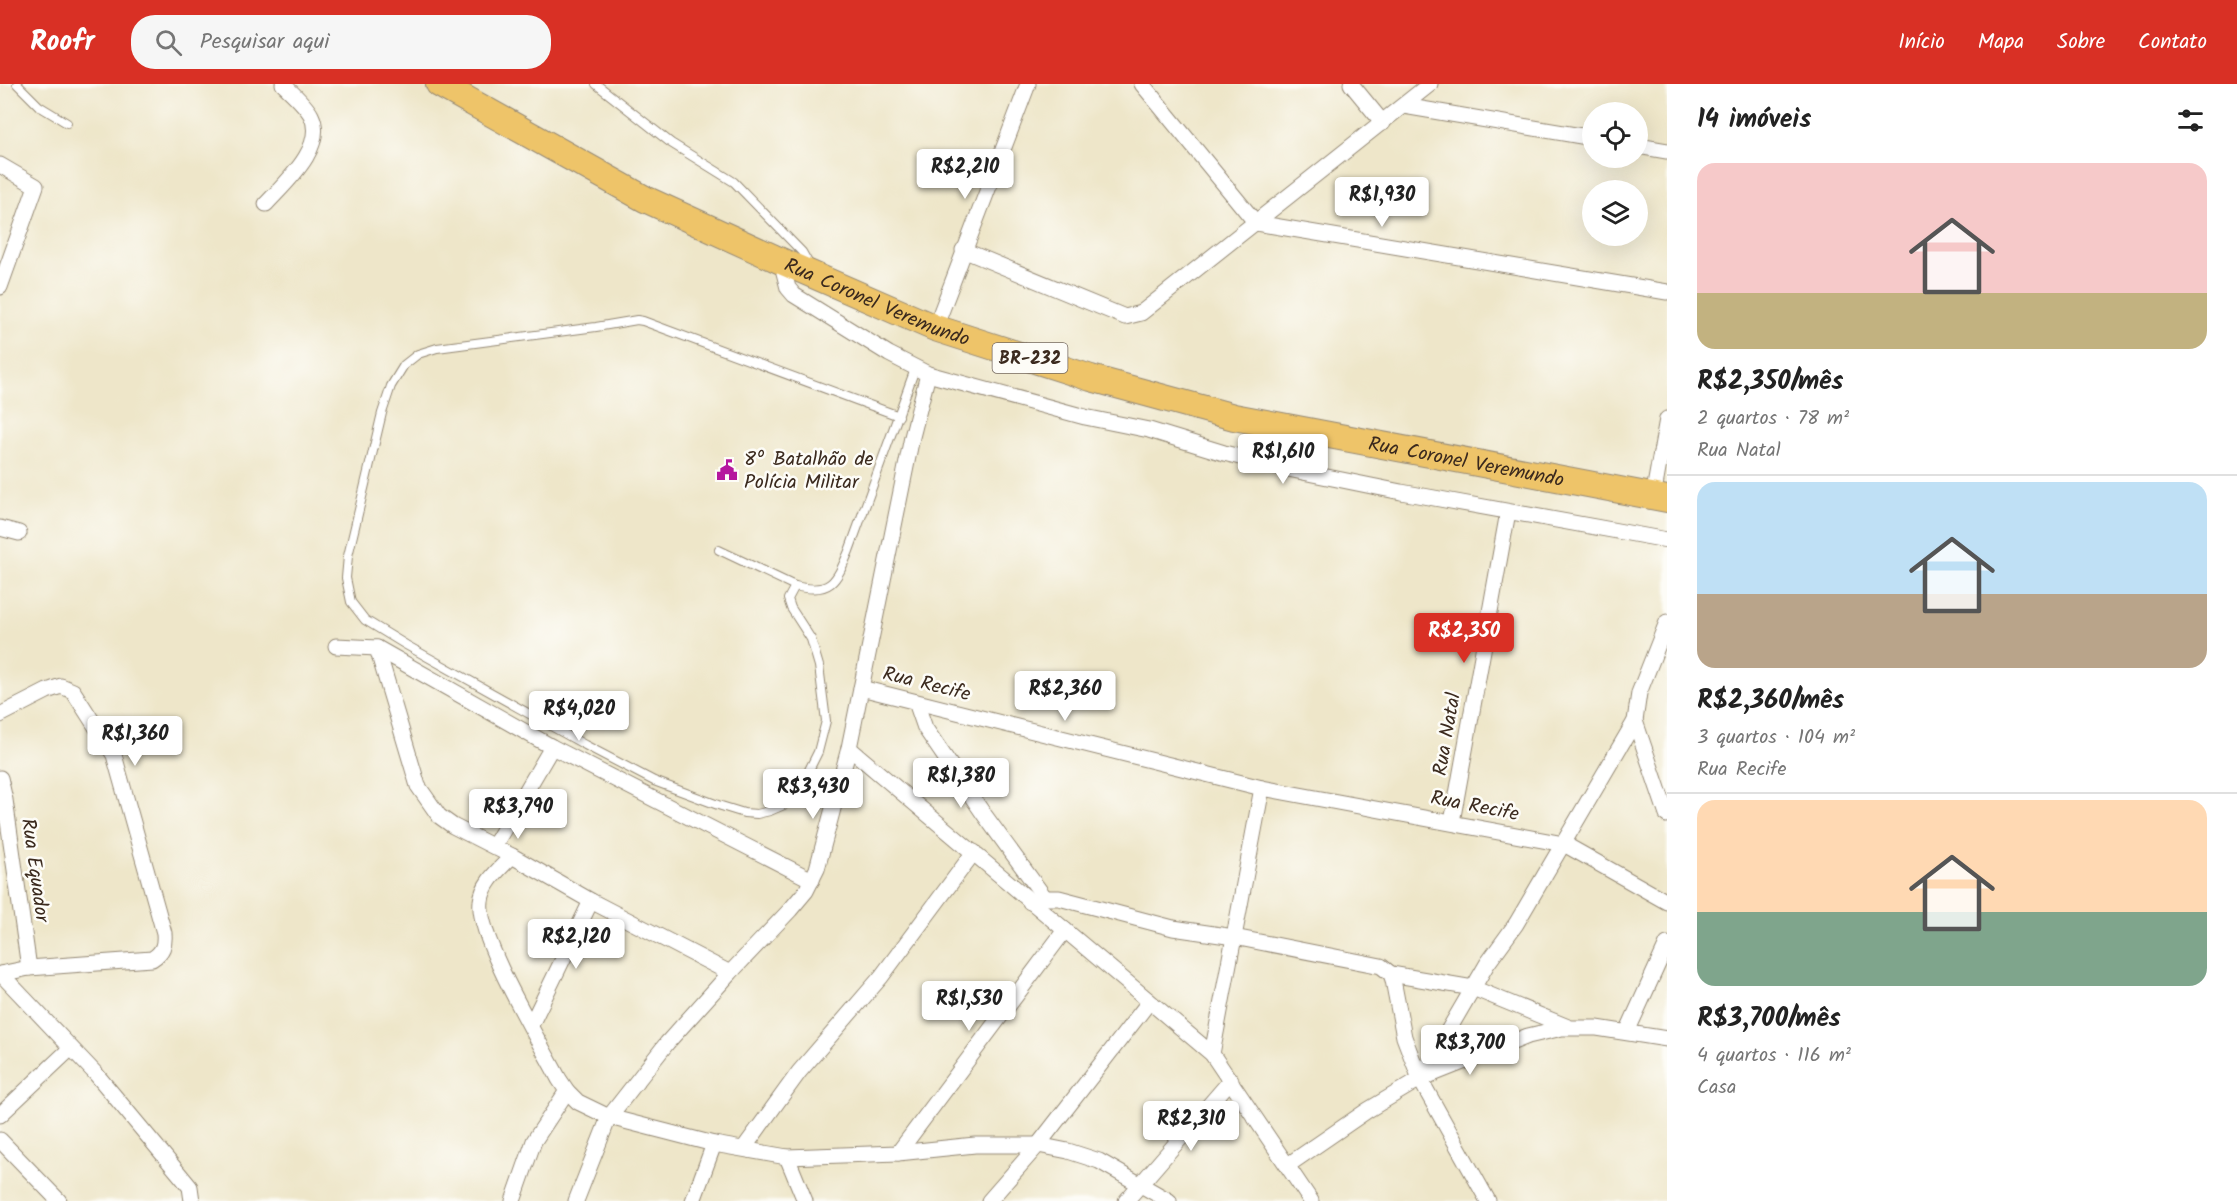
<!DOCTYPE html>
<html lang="pt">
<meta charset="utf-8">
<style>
:root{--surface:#fff;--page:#f6f6f6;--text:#222;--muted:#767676;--line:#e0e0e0;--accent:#d93025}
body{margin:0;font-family:Kalam,sans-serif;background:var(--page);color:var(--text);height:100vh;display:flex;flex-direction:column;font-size:22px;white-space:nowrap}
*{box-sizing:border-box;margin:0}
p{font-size:20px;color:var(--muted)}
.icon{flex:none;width:33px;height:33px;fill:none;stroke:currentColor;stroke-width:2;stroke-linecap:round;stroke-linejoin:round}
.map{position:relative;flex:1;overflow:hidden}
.panel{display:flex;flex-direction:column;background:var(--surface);width:570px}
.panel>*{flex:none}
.fabs{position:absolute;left:1582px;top:18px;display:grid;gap:12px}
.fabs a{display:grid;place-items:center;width:66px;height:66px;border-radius:50%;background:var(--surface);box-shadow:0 6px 24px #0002;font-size:30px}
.price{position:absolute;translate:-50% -51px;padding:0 14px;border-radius:6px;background:#fff;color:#222;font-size:20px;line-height:39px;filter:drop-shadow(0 2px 3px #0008)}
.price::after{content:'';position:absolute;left:50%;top:36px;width:18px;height:14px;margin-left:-9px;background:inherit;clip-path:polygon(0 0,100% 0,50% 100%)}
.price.on{background:var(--accent);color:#fff}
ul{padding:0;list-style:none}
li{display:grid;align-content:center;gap:12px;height:318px;padding:0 30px}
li+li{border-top:2px solid var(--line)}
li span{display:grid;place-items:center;height:186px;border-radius:18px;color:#555}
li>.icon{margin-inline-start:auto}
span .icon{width:108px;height:108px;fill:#fffc;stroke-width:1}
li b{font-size:26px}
h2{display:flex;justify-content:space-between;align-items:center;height:72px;padding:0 30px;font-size:26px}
header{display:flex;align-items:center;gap:36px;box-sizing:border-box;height:84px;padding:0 30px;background:var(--accent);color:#fff}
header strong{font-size:28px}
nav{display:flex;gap:33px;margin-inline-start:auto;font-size:21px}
.search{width:420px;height:54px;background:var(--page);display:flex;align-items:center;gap:15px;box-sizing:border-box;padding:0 21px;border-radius:24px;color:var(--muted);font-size:22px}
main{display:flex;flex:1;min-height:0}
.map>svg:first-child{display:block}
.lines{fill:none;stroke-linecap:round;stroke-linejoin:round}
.service-casing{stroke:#948874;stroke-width:10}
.minor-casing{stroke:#948874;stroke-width:17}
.trunk-casing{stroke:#948874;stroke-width:28}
.service{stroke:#fff;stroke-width:8}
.minor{stroke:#fff;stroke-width:15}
.trunk{stroke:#eec469;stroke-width:26}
.labels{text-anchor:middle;stroke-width:5;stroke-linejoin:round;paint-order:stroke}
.shield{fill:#fdfcf7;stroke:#75695f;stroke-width:1.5}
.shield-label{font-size:18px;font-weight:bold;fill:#3b2a1e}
.street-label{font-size:20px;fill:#3b2a1e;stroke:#fdfcf7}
.poi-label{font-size:20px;fill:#3b2a1e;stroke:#fdfcf7;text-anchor:start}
</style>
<header>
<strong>Roofr</strong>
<div class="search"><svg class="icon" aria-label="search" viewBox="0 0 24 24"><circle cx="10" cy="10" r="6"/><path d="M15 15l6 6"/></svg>Pesquisar aqui</div>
<nav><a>Início</a><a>Mapa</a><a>Sobre</a><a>Contato</a></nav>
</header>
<main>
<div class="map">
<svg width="1667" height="1117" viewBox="0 0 1667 1117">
<rect width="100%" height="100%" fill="#fdfcf7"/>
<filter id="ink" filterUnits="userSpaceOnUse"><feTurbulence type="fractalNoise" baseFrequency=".0167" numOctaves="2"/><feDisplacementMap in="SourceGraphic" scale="12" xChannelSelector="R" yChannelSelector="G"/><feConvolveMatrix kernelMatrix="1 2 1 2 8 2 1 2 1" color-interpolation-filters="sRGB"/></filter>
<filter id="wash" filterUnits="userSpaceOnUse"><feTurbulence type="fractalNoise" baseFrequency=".008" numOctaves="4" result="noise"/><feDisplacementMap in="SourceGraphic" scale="24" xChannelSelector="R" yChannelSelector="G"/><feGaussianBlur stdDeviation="1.35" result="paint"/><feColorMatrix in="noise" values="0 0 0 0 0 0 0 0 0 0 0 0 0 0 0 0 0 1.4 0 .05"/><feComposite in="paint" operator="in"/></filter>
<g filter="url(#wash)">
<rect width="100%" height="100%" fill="#eee6c9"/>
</g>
<g filter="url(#ink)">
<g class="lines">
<defs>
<g id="service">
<polyline points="17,0 39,22 67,39"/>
<polyline points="596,0 671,59 734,98 802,168 810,182"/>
<path d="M899 332 643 237 637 236 596 243 437 264 418 270 404 281 391 302 382 329 348 472 346 494 351 518 365 536 406 561 585 661 654 697 718 721 744 729 757 730 770 727 784 721 797 710 818 668 826 637 819 582 811 555 791 524 788 515 795 502C831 511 836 498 849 467L915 285"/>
<polyline points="719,466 795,502"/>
</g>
<g id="minor">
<polyline points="1142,0 1256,139 1667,208"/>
<polyline points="1351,0 1383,39"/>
<polyline points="1404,22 1593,54"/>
<polyline points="1638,62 1667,67"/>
<polyline points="0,81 36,102 0,203"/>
<path d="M266 120C285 99 327 63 311 31 305 20 292 9 283 0"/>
<polyline points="963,166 1125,233 1141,229 1430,0"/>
<polyline points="781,177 788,204 794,211 889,270 928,290 1085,333 1149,346 1224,369 1288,385 1401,408 1667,456"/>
<polyline points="935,244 1028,0"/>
<polyline points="1653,413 1667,335"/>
<polyline points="0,444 19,449"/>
<polyline points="1667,538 1639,609 1635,637 1667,731"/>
<polyline points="336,562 377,564 552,663 812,796"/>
<polyline points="377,564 418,702 439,732 453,742 512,772 591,817 730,889"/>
<polyline points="861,604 1262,704"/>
<polyline points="916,618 925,644 983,729 1045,814"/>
<path d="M0 631 47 607 61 602 73 607 114 671 164 849C165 861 163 868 152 875L29 884 0 890"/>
<polyline points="849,664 1212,970 1311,1117"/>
<polyline points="0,694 5,716 29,884"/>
<polyline points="1452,738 1508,428"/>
<polyline points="494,762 552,663"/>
<path d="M512 772C500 785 483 798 481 817 476 853 540 958 559 995L567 1007 578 1018 609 1033 714 1060 787 1073 898 1069 975 1061H1038L1068 1067 1099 1077 1169 1117"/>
<polyline points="1030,818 1045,814 1059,814 1173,844 1234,853 1381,882 1391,890 1393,896 1404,953 1420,995 1488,1117"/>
<polyline points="1,890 96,990 181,1092 190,1103 192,1117"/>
<polyline points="1391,890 1473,904 1568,943"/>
<polyline points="531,941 591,817"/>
<polyline points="1627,948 1667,860"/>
<polyline points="1212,970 1262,704 1564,760 1667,818"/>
<polyline points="1420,995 1487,880 1516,840 1635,637"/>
<polyline points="0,1031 71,964"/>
<polyline points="0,1056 59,1117"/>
<polyline points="744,1064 799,988 881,893 974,768"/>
<polyline points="898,1069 1065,846"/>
<polyline points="787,1073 805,1117"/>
<polyline points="1288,1081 1368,1026 1420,995 1528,952 1562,944 1597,944 1667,955"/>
<polyline points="513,1117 534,1057 567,1007"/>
<polyline points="576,1117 609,1033 667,959 730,889 790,826 806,807 817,785 849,664 912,353 928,290"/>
<polyline points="693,1117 714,1060"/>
<polyline points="989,1117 1038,1061 1149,918"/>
<polyline points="1126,1117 1231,996"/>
</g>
<g id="trunk">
<path id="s1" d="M439 0 645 115 781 177 935 244 1091 294 1234 333 1667 415"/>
</g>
</defs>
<use href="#service" class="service-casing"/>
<use href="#minor" class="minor-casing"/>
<use href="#trunk" class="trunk-casing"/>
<use href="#service" class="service"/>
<use href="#minor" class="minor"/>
<use href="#trunk" class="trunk"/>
</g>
</g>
<defs>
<symbol id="civic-bare" viewBox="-9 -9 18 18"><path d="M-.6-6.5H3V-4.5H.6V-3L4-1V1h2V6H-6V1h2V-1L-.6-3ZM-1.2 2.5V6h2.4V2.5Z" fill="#b5179e" stroke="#fdfcf7" stroke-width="2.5" paint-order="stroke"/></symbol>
</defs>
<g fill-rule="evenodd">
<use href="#civic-bare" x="712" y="371" width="30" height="30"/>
</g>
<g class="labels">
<rect class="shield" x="992.5" y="259" width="75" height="30" rx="4.5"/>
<g class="shield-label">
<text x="1030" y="280">BR-232</text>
</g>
<g class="street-label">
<text dy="7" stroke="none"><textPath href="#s1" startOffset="490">Rua Coronel Veremundo</textPath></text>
<text dy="7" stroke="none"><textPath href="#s1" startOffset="1102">Rua Coronel Veremundo</textPath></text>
<text transform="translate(927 599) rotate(14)" y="7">Rua Recife</text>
<text transform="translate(1446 650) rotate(-80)" y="7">Rua Natal</text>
<text transform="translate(1475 721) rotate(11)" y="7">Rua Recife</text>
<text transform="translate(36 786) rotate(82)" y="7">Rua Equador</text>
</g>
<g class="poi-label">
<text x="744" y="381">8º Batalhão de<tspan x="744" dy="23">Polícia Militar</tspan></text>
</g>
</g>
</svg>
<div class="fabs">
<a><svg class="icon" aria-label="locate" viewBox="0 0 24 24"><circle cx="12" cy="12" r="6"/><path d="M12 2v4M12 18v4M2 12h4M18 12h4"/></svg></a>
<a><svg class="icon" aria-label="layers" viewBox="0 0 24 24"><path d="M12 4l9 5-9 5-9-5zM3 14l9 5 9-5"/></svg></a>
</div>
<b class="price" style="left:965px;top:116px">R$2,210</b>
<b class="price" style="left:1382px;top:144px">R$1,930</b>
<b class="price" style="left:1283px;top:401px">R$1,610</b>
<b class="price on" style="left:1464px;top:580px">R$2,350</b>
<b class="price" style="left:1065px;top:638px">R$2,360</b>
<b class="price" style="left:579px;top:658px">R$4,020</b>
<b class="price" style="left:135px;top:683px">R$1,360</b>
<b class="price" style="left:961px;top:725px">R$1,380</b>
<b class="price" style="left:813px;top:736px">R$3,430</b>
<b class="price" style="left:518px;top:756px">R$3,790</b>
<b class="price" style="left:576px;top:886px">R$2,120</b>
<b class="price" style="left:969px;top:948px">R$1,530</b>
<b class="price" style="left:1470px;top:992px">R$3,700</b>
<b class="price" style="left:1191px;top:1068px">R$2,310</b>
</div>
<section class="panel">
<h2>14 imóveis<svg class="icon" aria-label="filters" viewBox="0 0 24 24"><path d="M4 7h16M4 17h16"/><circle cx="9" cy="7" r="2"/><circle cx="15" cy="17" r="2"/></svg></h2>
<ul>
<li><span style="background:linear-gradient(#f6c9c9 70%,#c2b280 0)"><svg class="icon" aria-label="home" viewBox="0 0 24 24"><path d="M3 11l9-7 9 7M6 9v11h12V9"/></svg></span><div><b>R$2,350/mês</b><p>2 quartos · 78 m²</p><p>Rua Natal</p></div></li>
<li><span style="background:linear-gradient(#bfe0f5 60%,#b9a48a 0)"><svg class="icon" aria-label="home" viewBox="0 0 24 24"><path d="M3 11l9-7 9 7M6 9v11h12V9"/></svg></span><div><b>R$2,360/mês</b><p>3 quartos · 104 m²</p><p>Rua Recife</p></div></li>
<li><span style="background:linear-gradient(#ffd9b3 60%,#7fa58c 0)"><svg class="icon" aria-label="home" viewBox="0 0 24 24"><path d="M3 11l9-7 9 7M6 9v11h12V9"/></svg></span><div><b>R$3,700/mês</b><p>4 quartos · 116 m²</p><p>Casa</p></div></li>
</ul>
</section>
</main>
